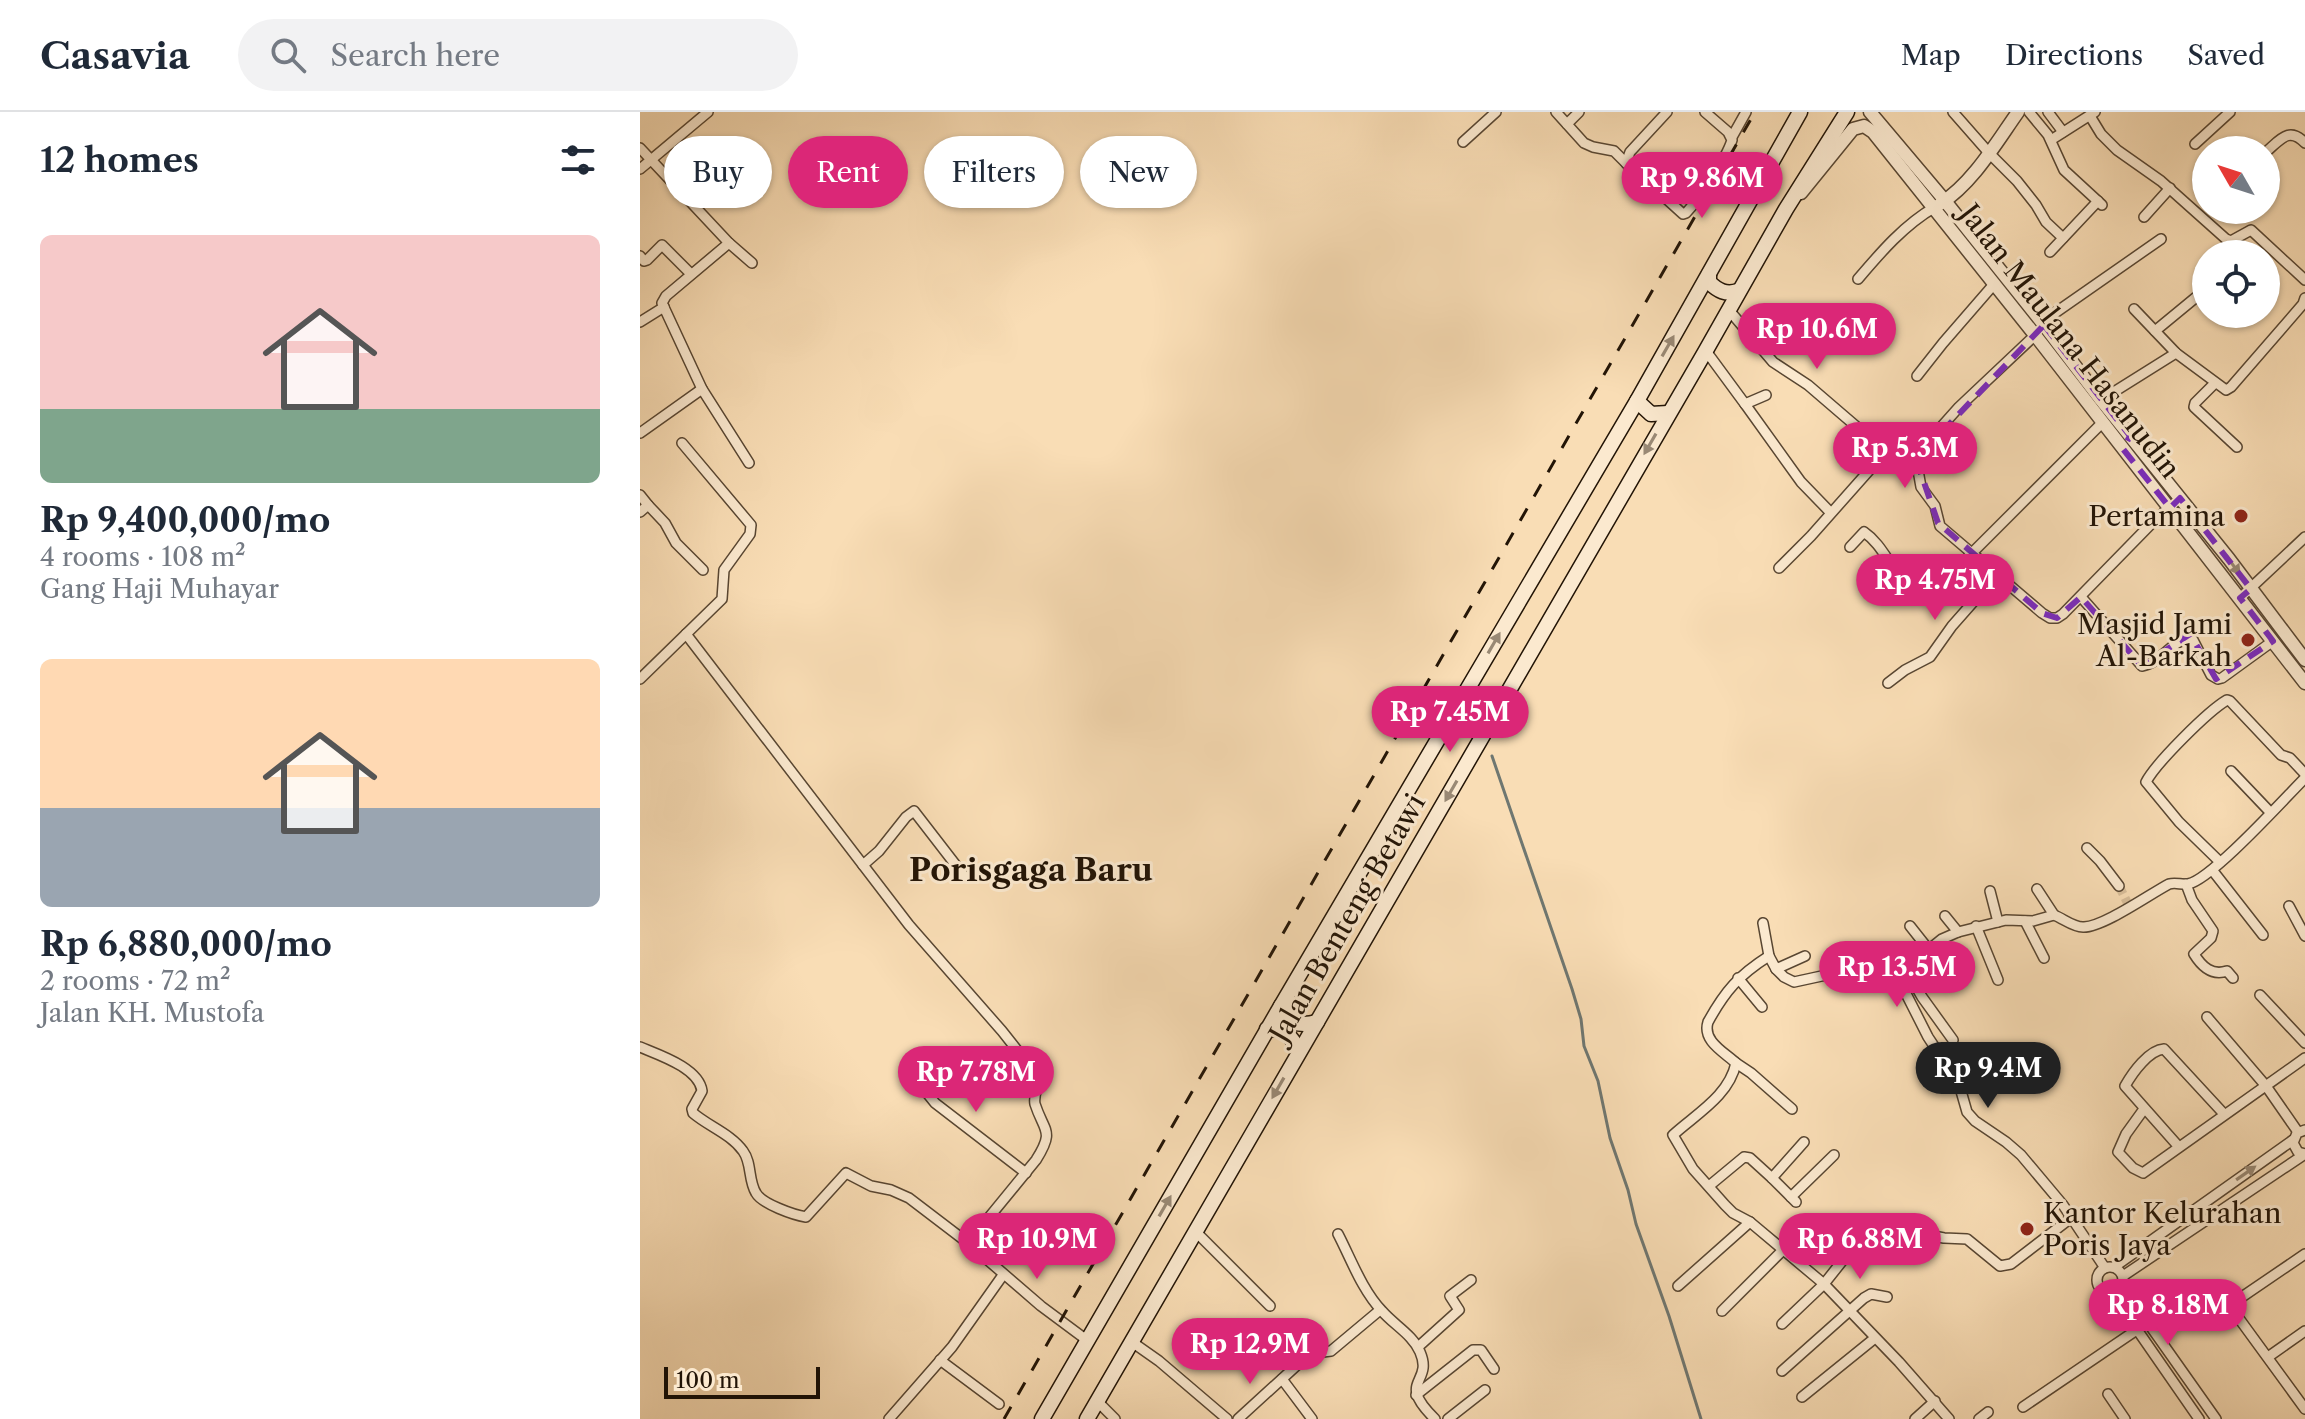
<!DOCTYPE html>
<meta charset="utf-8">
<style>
:root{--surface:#fff;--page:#f2f2f3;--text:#1f2937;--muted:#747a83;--line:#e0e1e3;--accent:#db2777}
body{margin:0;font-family:"Libre Caslon Text",serif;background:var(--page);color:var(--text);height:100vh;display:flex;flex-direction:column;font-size:30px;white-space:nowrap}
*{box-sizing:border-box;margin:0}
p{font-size:26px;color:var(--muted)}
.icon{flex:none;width:44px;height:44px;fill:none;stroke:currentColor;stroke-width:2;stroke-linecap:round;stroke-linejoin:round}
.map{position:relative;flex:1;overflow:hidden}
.details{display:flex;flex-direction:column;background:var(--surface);width:640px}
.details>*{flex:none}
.guide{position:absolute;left:24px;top:24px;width:760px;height:72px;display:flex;gap:16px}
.needle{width:52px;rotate:309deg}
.tools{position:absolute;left:1552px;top:24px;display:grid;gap:16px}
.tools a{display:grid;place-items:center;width:88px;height:88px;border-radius:50%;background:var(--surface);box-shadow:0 2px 6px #0004;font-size:40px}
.scale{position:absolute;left:24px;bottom:20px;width:156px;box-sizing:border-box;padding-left:8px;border:4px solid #221406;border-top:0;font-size:22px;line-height:28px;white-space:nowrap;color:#221406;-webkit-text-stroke:6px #fbe9cf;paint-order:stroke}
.price{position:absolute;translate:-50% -68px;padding:0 18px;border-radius:28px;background:var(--accent);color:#fff;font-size:26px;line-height:52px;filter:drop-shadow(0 2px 4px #0008)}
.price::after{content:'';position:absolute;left:50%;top:48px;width:24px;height:18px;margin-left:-12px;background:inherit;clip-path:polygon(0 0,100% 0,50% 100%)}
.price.selected{background:#222;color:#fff}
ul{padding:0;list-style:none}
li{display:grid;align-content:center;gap:16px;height:424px;padding:0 40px}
li span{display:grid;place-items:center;height:248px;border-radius:12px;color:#555}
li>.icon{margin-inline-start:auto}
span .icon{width:144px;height:144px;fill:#fffc;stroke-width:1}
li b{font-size:34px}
h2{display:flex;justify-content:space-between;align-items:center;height:96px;padding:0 40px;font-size:34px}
.chip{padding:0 28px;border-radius:36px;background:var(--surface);box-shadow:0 2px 6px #0004;font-size:28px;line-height:72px}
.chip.selected{background:var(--accent);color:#fff}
header{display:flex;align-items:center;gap:48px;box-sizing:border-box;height:112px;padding:0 40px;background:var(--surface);border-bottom:2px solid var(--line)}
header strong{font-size:38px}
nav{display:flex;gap:44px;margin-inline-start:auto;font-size:28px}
.search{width:560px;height:72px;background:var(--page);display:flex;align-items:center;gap:20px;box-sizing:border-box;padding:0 28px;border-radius:44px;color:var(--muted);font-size:30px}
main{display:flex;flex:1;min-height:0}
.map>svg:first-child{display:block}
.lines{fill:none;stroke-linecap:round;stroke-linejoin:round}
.stream{stroke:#6f7771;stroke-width:3}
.minor-tunnel{stroke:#d9bf9b;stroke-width:9;stroke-dasharray:9 4.5;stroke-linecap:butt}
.minor-casing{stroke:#584632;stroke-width:12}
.tertiary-casing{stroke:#584632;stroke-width:15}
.secondary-casing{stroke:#221406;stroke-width:17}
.minor{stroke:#fbe9cf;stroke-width:9}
.tertiary{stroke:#fbe9cf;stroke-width:12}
.secondary{stroke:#fbe9cf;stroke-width:14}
.rail{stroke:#221406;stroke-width:3;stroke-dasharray:14 14;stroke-linecap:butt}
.oneway{fill:#998975}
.marked{fill:none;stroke:#7b2cbf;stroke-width:6;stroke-dasharray:16 10;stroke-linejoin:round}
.poi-dot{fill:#8f2418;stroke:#fbe9cf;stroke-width:3}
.labels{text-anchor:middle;stroke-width:6;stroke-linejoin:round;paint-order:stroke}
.street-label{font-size:28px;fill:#221406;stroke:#fbe9cf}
.poi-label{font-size:28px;fill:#221406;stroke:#fbe9cf;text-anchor:end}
.quarter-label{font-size:32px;font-weight:bold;fill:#221406;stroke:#fbe9cf}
</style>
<header>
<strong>Casavia</strong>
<div class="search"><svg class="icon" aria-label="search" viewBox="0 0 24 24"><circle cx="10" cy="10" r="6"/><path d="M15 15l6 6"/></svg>Search here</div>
<nav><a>Map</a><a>Directions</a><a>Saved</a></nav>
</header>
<main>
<section class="details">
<h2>12 homes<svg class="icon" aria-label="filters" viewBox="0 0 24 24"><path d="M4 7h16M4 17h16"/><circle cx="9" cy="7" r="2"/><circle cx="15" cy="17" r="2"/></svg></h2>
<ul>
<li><span style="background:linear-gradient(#f6c9c9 70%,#7fa58c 0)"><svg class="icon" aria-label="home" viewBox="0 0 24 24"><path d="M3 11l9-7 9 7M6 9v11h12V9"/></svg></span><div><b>Rp 9,400,000/mo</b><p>4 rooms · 108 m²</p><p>Gang Haji Muhayar</p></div></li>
<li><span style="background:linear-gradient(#ffd9b3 60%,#9aa5b1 0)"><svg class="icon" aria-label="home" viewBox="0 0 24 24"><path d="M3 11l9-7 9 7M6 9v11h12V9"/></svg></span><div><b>Rp 6,880,000/mo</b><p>2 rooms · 72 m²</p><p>Jalan KH. Mustofa</p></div></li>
</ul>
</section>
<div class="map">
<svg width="1665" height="1307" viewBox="0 0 1665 1307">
<rect width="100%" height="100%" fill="#f9ddb5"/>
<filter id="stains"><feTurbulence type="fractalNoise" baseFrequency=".0025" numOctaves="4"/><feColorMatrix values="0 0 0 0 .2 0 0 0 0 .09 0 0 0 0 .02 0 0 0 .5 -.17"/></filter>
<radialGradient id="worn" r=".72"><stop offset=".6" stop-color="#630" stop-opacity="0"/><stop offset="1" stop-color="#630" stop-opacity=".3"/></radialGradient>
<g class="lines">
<polyline class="stream" points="852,644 932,877 941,907 944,934 958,969 970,1026 988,1078 996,1112 1029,1204 1061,1307"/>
<polyline class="minor-tunnel" points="1479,774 1489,794"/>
<defs>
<g id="minor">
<polyline points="916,0 944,31 953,35 974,39 986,51"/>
<path d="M1027 0 990 40 986 51 998 66 1010 72 1043 102 1046 101C1060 86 1086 47 1092 28L1088 20 1065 0"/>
<polyline points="1313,0 1349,41 1377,69 1396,93 1406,110 1423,126"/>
<polyline points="1389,0 1408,23 1424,58 1462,93"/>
<polyline points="1408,0 1423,20"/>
<polyline points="1450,4 1461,22 1477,38 1521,69 1586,127 1591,129 1611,118 1665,168"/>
<polyline points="927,12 939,0"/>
<polyline points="1092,25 1106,0"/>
<polyline points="1411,28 1455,0"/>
<polyline points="823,30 856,0"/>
<polyline points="1555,32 1590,0"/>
<polyline points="0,36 89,131 112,151"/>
<path d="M1626 40C1640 28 1649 14 1665 31"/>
<polyline points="0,57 68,0"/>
<polyline points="1504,105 1530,76"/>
<polyline points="1521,127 1412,203 1391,227 1319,295 1286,332 1276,347 1281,375 1295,394 1300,414 1402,501 1410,506 1417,506 1423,502 1510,413 1540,386"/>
<polyline points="89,131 26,184 22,191 62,277 109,351"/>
<polyline points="1410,140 1458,89"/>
<polyline points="0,144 4,149 7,148 22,133 51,162"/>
<path d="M1218 167C1241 140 1264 113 1295 95"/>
<polyline points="1088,197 1133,250 1168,273 1246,340"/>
<polyline points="1494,197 1536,241 1586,278 1591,275 1663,192 1665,186"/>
<polyline points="0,210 24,195"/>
<polyline points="1515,219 1566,177"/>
<polyline points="1066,239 1105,292 1126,283"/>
<polyline points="1277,264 1303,231 1355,171"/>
<polyline points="1575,271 1555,291 1554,295 1597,335"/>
<polyline points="1461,288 1536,241"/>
<polyline points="1105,292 1161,370 1190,400"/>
<polyline points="0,321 62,277"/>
<polyline points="0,383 8,393 0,400"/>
<polyline points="8,393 25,411 36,431 63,458"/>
<path d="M1210 435 1224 420C1237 429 1244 442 1253 455 1259 463 1285 482 1294 486L1328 445 1462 311"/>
<polyline points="1139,456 1171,424 1249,336 1260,337 1277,355"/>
<path d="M1441 485 1502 554C1521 551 1530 530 1549 526L1553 528 1571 563 1578 567 1582 566 1633 529"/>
<polyline points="1600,486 1665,425"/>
<path d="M46 522 269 813 362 919 399 966C399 975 393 982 395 992 404 1020 415 1018 396 1048L328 1131"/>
<polyline points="0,567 82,487 84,458 110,422 111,413 42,331"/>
<polyline points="1248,571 1265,558 1290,545 1312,514 1357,463"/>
<polyline points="1591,659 1630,700"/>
<polyline points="1447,736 1460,749 1479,774"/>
<path d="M1580 750 1539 710 1506 670C1516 651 1568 599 1587 588L1590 589 1641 643 1650 646 1665 662"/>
<polyline points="223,753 239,739 266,705 274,699 325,765"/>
<polyline points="1573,759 1623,823"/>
<path d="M1546 772 1552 788 1573 819 1571 826 1554 842C1562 855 1572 864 1587 859L1593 866"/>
<polyline points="1397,777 1414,803"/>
<polyline points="1350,779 1358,810"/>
<polyline points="1649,794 1665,824"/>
<polyline points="1305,804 1318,820"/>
<polyline points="1385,809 1404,846"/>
<path d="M1123 811 1129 844 1136 857 1144 865 1154 870 1214 857 1270 853 1302 827 1318 820 1366 808 1393 809 1414 803C1424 807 1433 815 1443 815 1462 816 1510 782 1529 772 1536 770 1541 773 1548 772 1571 768 1644 687 1665 666"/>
<polyline points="1270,814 1289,838"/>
<polyline points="1336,814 1358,868"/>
<path d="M1129 844C1099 863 1085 879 1068 910 1062 929 1084 940 1096 951 1089 984 1056 1002 1033 1023L1053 1057 1085 1093 1093 1101 1110 1110 1184 1172 1259 1250 1309 1307"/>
<polyline points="1264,854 1282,885 1313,928"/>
<polyline points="1253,856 1288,925 1319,972 1327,1000 1335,1009 1366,1030 1381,1043 1423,1093 1465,1156"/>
<polyline points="1136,857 1165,844"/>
<polyline points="1098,866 1122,895"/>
<polyline points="1620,883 1665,931"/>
<polyline points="1567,905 1626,974 1658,1020"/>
<path d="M0 935C19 943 59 956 62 979L52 997 53 1001C68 1014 91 1022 103 1039 112 1051 108 1068 116 1081 122 1092 154 1103 166 1105L206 1061 231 1074 251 1078 269 1086 328 1131 401 1194 448 1229"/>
<polyline points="1096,951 1111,961 1152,997"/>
<polyline points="270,960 295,991 386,1061"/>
<polyline points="1504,997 1486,1022 1478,1040 1493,1056 1503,1061 1665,946"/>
<path d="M1539 1035 1485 974C1493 960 1509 938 1524 937L1584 1002"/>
<polyline points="1132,1066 1156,1090"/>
<polyline points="1069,1074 1104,1045 1110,1046 1132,1066 1164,1030"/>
<polyline points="1151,1085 1194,1043"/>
<polyline points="555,1119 630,1194"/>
<polyline points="1267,1119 1304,1126 1327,1127 1360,1154 1371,1152 1431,1106"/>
<path d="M698 1122C711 1147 722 1178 742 1199 754 1213 773 1223 780 1240 794 1272 755 1268 795 1307"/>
<polyline points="1665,1142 1596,1189 1595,1201 1665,1297"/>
<polyline points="1474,1155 1653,1028"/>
<circle cx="1470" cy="1168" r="13"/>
<polyline points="1483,1164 1665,1042 1658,1040 1653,1031 1657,1021 1665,1018"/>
<polyline points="1038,1174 1110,1110"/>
<polyline points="1482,1174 1576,1307"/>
<polyline points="1471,1180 1559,1307"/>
<polyline points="1082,1199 1142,1139"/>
<polyline points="1142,1212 1184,1172 1211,1138"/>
<polyline points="492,1230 519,1249 587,1307"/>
<polyline points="778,1235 819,1198 810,1184 831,1168"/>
<polyline points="1628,1245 1665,1219"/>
<polyline points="300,1248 359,1292"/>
<polyline points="1142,1259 1224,1186 1231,1182 1247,1185"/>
<polyline points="642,1267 672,1307"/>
<polyline points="1468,1282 1485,1307"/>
<polyline points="776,1283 833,1238 841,1238 854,1257"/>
<polyline points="1162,1285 1235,1226"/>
<polyline points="457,1289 475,1307"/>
<polyline points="1383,1295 1498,1217"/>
<polyline points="249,1307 312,1235 363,1163"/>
<polyline points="598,1307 667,1244 675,1241 691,1239 740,1198"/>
<polyline points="808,1307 845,1278"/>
<polyline points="1275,1307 1295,1289"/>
<polyline points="1339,1307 1348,1300"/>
</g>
<g id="tertiary">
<polyline points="1230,0 1301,84 1404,213 1461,288 1589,447 1665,548"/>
<polyline points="1161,81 1213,17 1224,14 1233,20 1395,223 1665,571"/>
<path d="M1300 92C1333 71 1356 31 1378 0"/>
</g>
<g id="secondary">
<path d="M1069 162V170C1078 179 1086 183 1098 179"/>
<polyline points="997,289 1011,302 1028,301"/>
<path d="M641 894C649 911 658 915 677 910"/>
<path d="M627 917C645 916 652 924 659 940"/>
<polyline points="402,1307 641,894 997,289 1160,0"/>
<polyline points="447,1307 1065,240 1146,97 1207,0"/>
</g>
</defs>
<use href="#minor" class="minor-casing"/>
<use href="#tertiary" class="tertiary-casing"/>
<use href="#secondary" class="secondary-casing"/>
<use href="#minor" class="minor"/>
<use href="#tertiary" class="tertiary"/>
<use href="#secondary" class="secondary"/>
<polyline class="rail" points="364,1307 1115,0"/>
</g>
<defs><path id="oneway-solid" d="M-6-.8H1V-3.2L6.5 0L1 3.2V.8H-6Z" transform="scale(2)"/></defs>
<g class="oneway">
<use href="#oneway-solid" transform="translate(1028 234) rotate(-60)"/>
<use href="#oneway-solid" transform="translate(1010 332) rotate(120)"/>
<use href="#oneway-solid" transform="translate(1593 453) rotate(54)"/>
<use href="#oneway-solid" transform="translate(854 531) rotate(-60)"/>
<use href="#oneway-solid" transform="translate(811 679) rotate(120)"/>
<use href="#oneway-solid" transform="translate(638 976) rotate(120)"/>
<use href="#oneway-solid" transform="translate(1606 1061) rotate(-35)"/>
<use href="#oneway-solid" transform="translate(525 1094) rotate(-60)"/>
</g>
<path class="marked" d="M1404 213 1490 324 1483 337 1530 396 1540 386 1611 477 1600 486 1633 529 1576 567 1550 522 1502 554 1441 485 1417 506 1402 501 1298 411 1276 347Z"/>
<g class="poi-dot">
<circle cx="1601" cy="404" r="8"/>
<circle cx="1608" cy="528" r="8"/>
<circle cx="1387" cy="1117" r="8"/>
</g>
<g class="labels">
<g class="street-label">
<text transform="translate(1430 229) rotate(52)" y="10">Jalan Maulana Hasanudin</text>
<text transform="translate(707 806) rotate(-60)" y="10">Jalan Benteng Betawi</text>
</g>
<g class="poi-label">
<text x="1585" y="414">Pertamina</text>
<text x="1592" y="522">Masjid Jami<tspan x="1592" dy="32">Al-Barkah</tspan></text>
<text x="1403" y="1111" text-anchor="start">Kantor Kelurahan<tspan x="1403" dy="32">Poris Jaya</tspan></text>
</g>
<g class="quarter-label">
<text x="391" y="769">Porisgaga Baru</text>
</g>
</g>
<rect width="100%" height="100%" filter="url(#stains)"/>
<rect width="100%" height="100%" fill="url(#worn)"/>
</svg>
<div class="tools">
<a><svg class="needle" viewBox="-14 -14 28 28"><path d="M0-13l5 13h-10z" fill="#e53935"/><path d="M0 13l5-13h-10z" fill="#747a83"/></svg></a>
<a><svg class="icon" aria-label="locate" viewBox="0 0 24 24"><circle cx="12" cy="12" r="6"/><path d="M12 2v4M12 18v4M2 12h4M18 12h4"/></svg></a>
</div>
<div class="scale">100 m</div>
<b class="price" style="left:1062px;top:108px">Rp 9.86M</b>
<b class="price" style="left:1177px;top:259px">Rp 10.6M</b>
<b class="price" style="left:1265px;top:378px">Rp 5.3M</b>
<b class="price" style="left:1295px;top:510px">Rp 4.75M</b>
<b class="price" style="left:810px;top:642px">Rp 7.45M</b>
<b class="price" style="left:1257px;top:897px">Rp 13.5M</b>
<b class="price selected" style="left:1348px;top:998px">Rp 9.4M</b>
<b class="price" style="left:336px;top:1002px">Rp 7.78M</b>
<b class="price" style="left:397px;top:1169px">Rp 10.9M</b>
<b class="price" style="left:1220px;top:1169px">Rp 6.88M</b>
<b class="price" style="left:1528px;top:1235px">Rp 8.18M</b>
<b class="price" style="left:610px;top:1274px">Rp 12.9M</b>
<div class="guide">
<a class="chip">Buy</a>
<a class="chip selected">Rent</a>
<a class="chip">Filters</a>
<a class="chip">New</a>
</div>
</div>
</main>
